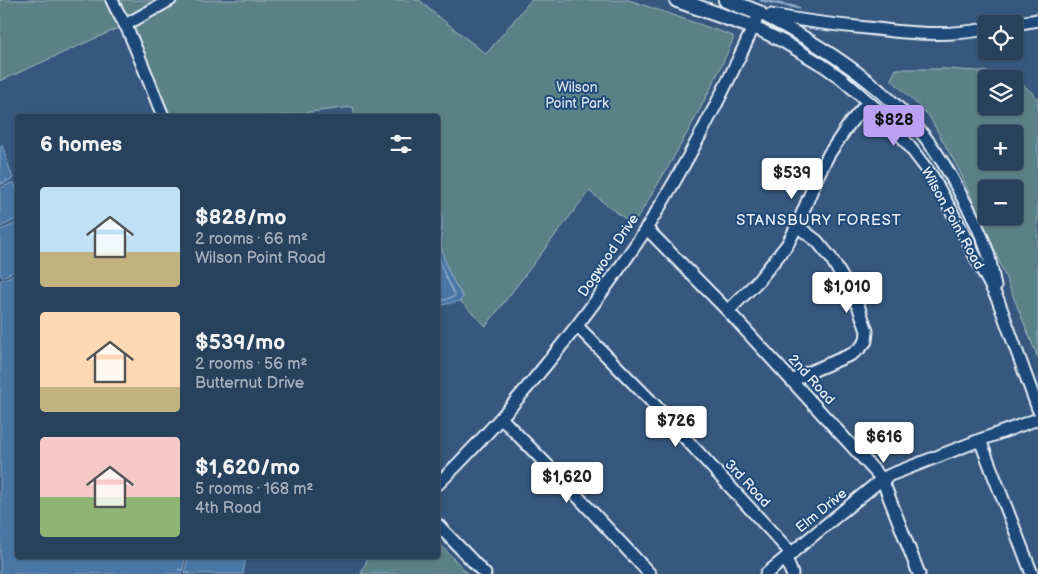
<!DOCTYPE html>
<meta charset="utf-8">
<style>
:root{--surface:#28425e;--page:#344d67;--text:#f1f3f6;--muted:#a5b0bc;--line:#445b73;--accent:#bca0f2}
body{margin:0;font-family:"Balsamiq Sans",sans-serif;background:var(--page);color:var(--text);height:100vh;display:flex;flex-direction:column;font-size:19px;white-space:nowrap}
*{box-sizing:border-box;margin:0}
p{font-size:16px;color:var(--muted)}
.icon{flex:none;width:28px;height:28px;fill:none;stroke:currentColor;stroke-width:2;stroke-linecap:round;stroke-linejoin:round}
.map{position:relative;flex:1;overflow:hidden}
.sheet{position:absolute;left:15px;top:114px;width:425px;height:445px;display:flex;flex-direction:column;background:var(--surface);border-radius:5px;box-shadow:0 1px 4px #0004,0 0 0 1px var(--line)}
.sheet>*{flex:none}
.tools{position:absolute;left:978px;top:15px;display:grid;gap:10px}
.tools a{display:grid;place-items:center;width:45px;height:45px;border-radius:5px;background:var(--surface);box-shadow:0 1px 4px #0004,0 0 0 1px var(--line);font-size:25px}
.price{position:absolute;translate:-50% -42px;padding:0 11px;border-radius:5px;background:#fff;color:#222;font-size:16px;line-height:32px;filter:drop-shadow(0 1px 2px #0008)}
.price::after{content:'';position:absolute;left:50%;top:30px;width:15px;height:11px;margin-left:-8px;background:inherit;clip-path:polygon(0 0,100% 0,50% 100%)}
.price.active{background:var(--accent);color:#111}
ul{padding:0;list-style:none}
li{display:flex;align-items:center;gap:15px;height:125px;padding:0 25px}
li span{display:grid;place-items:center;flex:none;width:140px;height:100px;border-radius:5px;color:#555}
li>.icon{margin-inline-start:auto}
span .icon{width:60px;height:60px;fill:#fffc;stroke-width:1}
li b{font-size:21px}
h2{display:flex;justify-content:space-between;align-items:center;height:60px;padding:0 25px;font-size:21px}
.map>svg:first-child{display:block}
.green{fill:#5a8187;stroke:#a1b9c0;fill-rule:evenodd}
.water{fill:#4a77a5;stroke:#89a8c6}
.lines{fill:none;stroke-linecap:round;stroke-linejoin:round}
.shore{stroke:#a9c0d7;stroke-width:1}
.stream{stroke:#89a8c6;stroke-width:3}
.minor-casing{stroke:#e8f1f8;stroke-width:15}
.tertiary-casing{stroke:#e8f1f8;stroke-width:18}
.minor{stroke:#1f4a7a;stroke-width:11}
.tertiary{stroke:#1f4a7a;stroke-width:14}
.labels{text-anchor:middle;stroke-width:4;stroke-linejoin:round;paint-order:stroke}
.park-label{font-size:14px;fill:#d3e0e7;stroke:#1f4a7a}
.street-label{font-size:14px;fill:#e8f1f8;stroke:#1f4a7a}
.neighbourhood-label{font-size:15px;letter-spacing:1px;fill:#e8f1f8;stroke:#1f4a7a}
</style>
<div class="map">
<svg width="1038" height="574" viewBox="0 0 1038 574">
<rect width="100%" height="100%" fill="#36587e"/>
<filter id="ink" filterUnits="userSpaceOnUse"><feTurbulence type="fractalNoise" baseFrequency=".02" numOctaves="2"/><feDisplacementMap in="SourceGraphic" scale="10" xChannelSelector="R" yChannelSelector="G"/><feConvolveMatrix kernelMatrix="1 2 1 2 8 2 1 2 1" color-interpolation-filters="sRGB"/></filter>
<g filter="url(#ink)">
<g class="green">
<path d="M0 0H420L429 9 486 54 531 0H629L733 36V40C705 105 670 165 633 225L589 191 486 326 460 301 463 296C452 281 444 264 441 245 440 230 446 220 438 206V116H355L353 107 277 116H163L125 25 0 81Z"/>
<path d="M896 69H945L993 72 1011 79H986V106H1014V80L1020 82 1038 98V358L987 231 959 170 929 116 891 79ZM986 134H1014V161H986ZM986 189H1014V216H986Z"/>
<polygon points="438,542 468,574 361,574 367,560 371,556 438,556"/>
</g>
<g class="water">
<polygon points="2,145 13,179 8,181 6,179 7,182 3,184 2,181 2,184 0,185 0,146"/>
<polygon points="14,182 17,192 17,219 0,227 0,188"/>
<path d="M438 206C446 220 440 230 441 245 444 264 452 281 463 297L460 301 442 305 440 307 438 306Z"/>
<polygon points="17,223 17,270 2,277 0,273 0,230"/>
<polygon points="17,273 18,556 182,556 185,557 183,570 178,569 182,570 182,574 0,574 0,281"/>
<polygon points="188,556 246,556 243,574 185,574 185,572 190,573 185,571"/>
</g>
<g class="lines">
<path class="shore" d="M438 252C440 268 448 281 455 295L453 297 438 302"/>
<polyline class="stream" points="761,0 799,8"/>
<defs>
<g id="minor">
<path d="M112 0C116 10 122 19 127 28 140 57 151 87 163 116"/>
<path d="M759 13C821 44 882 83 925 137 939 155 951 175 961 195 972 214 981 233 988 253 991 264 993 276 995 287"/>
<path d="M771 15C803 21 834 25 867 28 908 33 944 37 986 29"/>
<polyline points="1014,24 1038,20"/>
<polyline points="125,25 170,0"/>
<polyline points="753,27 784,42 824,66 842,79 880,112 897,130 932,176 952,212 998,300 1038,409"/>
<polyline points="646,228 728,311 882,479 919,574"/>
<polyline points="728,311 758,281 787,245 797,226 818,175 829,154 850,123 868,102"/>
<polyline points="577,326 650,400 792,554"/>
<polyline points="792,381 805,374 852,354 860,348 866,341 867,331 859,308 849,289 831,258 817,241 797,226"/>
<polyline points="501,418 564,482 650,574"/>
<polyline points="980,440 1032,574"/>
<path d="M438 484C482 441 523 394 561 346 591 308 620 269 646 229 688 162 724 92 756 21"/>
<polyline points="438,525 485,574"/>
<polyline points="786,558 792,574"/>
<polyline points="766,574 882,479 890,475 980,440 1038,419"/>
</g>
<g id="tertiary">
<polyline points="677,0 753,27"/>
<polyline points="726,0 759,13"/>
</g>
</defs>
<use href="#minor" class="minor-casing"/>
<use href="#tertiary" class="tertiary-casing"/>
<use href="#minor" class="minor"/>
<use href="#tertiary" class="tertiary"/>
</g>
</g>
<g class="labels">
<g class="park-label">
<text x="577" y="92">Wilson<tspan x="577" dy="16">Point Park</tspan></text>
</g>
<g class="street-label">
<text transform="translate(953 218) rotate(61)" y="5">Wilson Point Road</text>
<text transform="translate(608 255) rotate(-56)" y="5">Dogwood Drive</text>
<text transform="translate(812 379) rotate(48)" y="5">2nd Road</text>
<text transform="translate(748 483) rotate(47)" y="5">3rd Road</text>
<text transform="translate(821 510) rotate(-39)" y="5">Elm Drive</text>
</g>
<g class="neighbourhood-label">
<text x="819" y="225">STANSBURY FOREST</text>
</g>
</g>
</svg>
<div class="tools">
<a><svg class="icon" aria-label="locate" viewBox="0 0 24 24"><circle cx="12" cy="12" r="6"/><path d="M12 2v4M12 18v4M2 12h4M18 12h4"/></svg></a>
<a><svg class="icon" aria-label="layers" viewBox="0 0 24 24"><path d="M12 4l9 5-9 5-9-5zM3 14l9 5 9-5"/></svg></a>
<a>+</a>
<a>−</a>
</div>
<b class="price active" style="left:894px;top:147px">$828</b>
<b class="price" style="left:792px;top:200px">$539</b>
<b class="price" style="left:847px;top:314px">$1,010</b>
<b class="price" style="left:676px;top:448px">$726</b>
<b class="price" style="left:884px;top:464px">$616</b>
<b class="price" style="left:567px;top:504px">$1,620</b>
<section class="sheet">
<h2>6 homes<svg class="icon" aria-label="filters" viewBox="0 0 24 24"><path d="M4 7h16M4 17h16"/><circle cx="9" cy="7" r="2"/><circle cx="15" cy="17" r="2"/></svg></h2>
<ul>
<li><span style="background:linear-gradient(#bfe0f5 65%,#c2b280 0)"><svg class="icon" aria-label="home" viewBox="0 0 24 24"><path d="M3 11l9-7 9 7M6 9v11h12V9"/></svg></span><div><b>$828/mo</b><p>2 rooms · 66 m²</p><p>Wilson Point Road</p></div></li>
<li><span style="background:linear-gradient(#ffd9b3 75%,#c2b280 0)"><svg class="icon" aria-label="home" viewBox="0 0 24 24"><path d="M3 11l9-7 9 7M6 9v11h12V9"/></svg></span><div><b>$539/mo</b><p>2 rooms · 56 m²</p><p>Butternut Drive</p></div></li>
<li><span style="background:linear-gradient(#f6c9c9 60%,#8fb573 0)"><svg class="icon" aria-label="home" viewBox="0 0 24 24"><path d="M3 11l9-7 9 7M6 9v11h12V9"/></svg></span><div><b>$1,620/mo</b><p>5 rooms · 168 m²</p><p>4th Road</p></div></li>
</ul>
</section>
</div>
